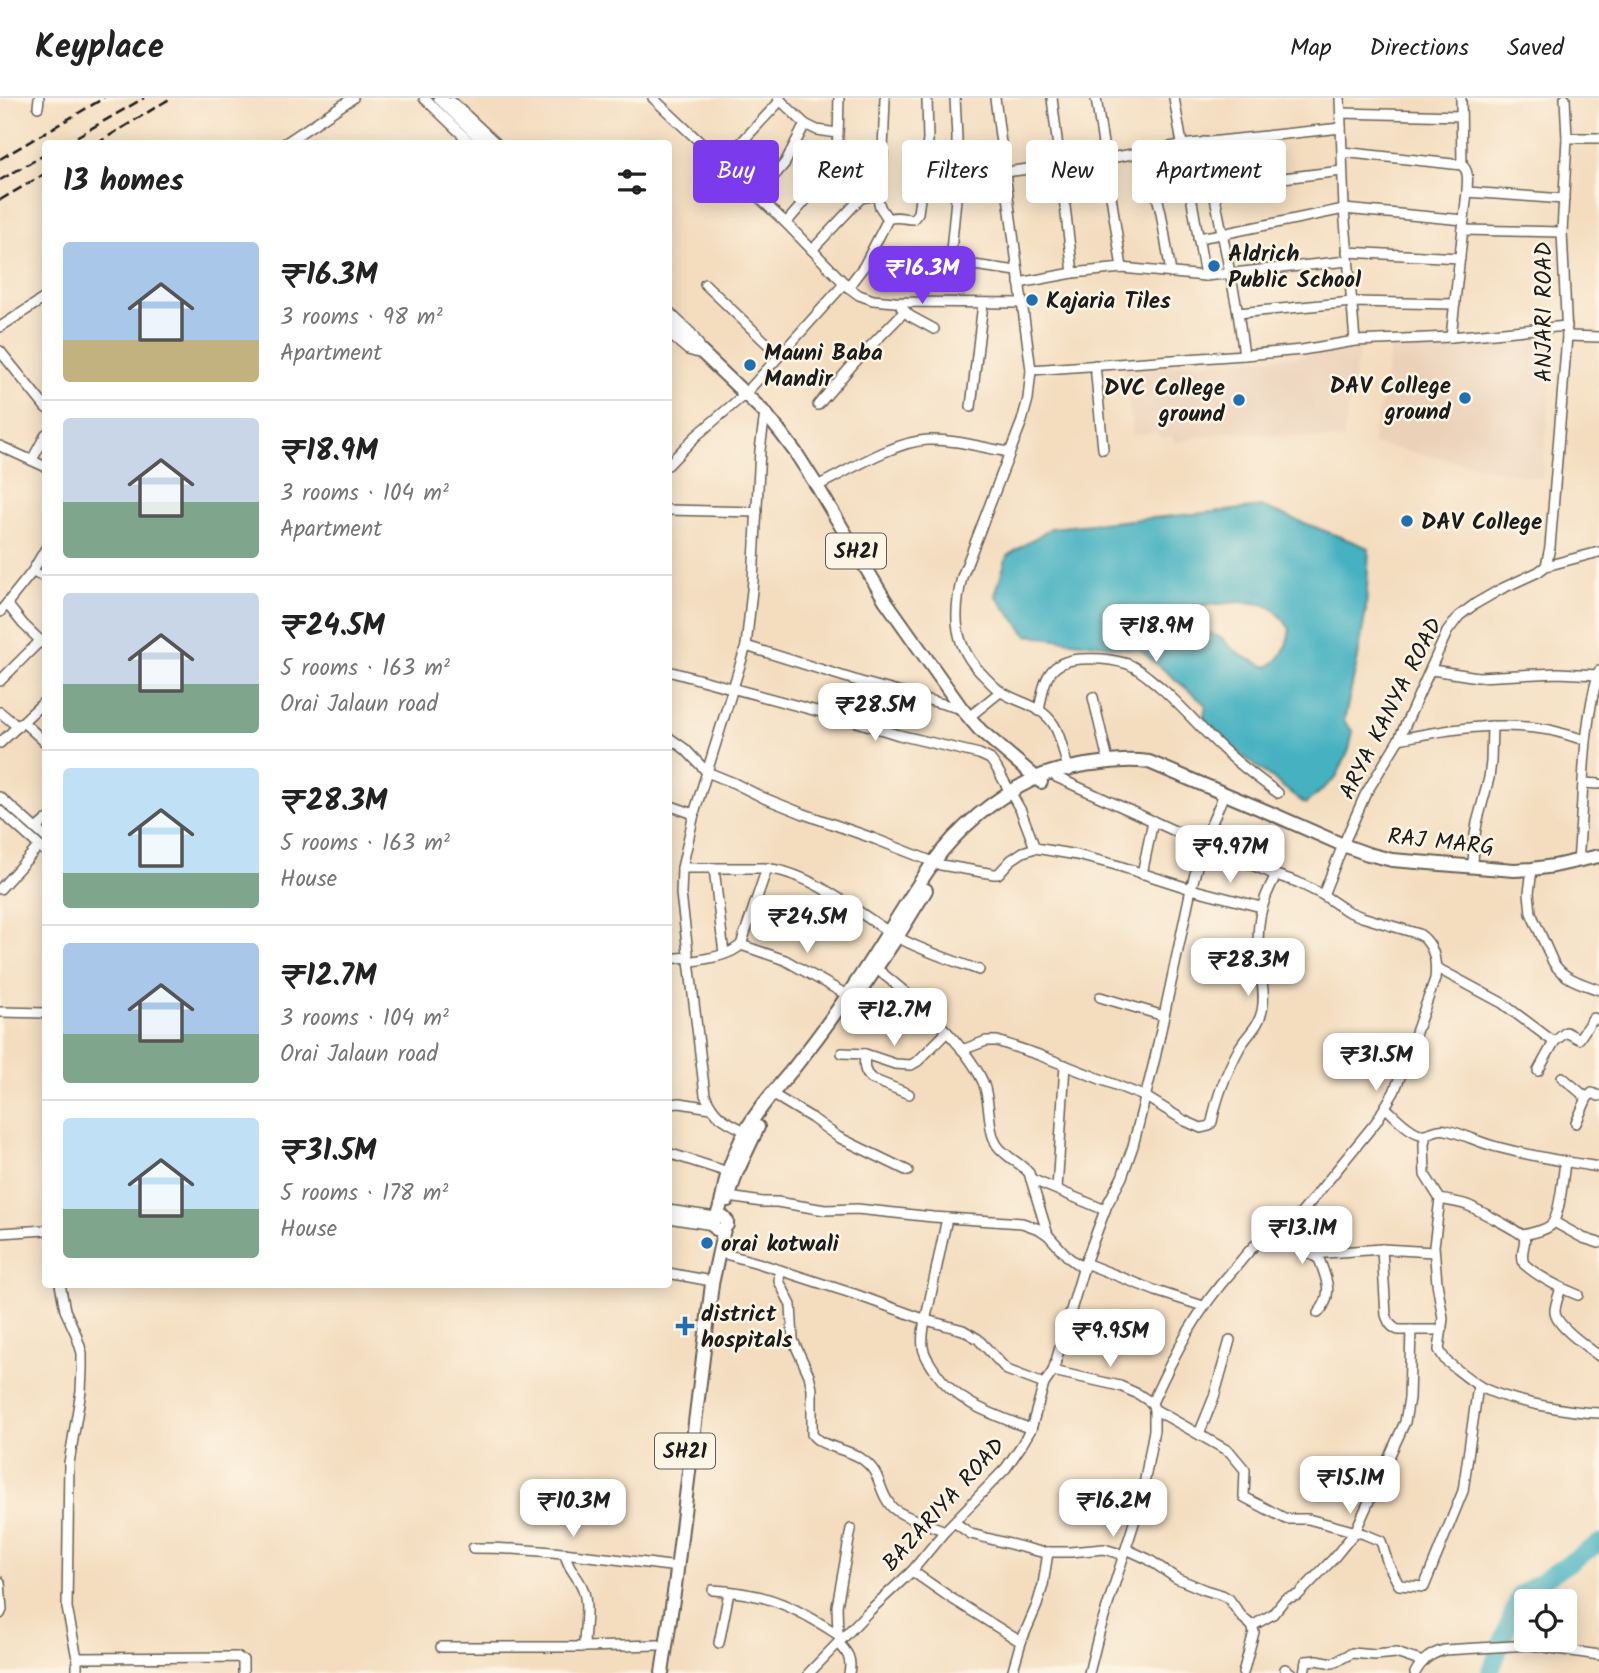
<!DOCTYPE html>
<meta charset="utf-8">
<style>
:root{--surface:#fff;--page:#f2f2f2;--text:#222;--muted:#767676;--line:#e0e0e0;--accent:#7c3aed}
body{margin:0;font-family:Kalam,sans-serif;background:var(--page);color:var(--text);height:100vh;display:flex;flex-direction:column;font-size:26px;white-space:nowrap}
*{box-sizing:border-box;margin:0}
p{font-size:23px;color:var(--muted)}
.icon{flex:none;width:38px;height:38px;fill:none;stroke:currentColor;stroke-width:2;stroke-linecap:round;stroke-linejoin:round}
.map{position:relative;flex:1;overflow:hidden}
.panel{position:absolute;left:42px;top:42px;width:630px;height:1148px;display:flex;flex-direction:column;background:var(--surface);border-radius:7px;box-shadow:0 4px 18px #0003}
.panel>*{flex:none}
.hud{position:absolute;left:693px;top:42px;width:665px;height:63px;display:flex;gap:14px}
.buttons{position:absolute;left:1514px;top:1491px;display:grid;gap:14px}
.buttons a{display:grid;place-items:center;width:63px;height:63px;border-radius:7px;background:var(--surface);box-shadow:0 4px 18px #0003;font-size:35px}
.price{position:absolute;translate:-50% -60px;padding:0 16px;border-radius:14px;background:#fff;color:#222;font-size:23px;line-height:46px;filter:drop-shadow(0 2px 4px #0008)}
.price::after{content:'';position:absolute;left:50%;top:42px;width:21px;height:16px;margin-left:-10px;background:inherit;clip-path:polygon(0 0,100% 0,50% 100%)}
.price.active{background:var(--accent);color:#fff}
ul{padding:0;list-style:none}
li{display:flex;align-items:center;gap:21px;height:175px;padding:0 21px}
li+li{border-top:2px solid var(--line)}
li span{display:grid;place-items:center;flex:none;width:196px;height:140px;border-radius:7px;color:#555}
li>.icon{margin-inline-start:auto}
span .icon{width:84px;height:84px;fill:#fffc;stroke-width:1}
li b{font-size:30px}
h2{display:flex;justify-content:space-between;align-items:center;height:84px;padding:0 21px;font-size:30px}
.pill{padding:0 24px;border-radius:7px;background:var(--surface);box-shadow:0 4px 18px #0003;font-size:24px;line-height:63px}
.pill.active{background:var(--accent);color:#fff}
header{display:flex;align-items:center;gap:42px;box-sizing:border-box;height:98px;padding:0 35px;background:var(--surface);border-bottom:2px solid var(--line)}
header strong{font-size:33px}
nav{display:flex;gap:38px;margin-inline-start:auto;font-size:24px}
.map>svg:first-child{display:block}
.built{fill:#ecd1b9}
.water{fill:#44b1c1;stroke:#30666e;stroke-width:2;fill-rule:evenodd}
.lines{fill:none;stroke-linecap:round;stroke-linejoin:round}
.river{stroke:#44b1c1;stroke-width:18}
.minor-casing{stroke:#686055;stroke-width:12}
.major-casing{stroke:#686055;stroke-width:16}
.minor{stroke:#fff;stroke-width:9}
.major{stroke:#fff;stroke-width:12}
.rail{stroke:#1c1c1c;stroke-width:2.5;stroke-dasharray:10 5;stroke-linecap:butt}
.poi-dot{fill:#1f6fb2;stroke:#fcf5e5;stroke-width:2.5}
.labels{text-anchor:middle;stroke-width:5;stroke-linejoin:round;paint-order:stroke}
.shield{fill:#fcf5e5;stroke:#5f5d58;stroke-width:2}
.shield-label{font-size:21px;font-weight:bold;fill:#1c1c1c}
.poi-label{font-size:23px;font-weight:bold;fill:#1c1c1c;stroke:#fcf5e5;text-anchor:start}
.street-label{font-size:23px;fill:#1c1c1c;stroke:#fcf5e5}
</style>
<header>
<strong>Keyplace</strong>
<nav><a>Map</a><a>Directions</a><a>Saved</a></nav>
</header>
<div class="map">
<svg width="1599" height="1575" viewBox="0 0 1599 1575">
<rect width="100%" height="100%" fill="#fcf5e5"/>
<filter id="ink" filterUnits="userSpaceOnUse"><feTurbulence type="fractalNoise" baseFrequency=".0143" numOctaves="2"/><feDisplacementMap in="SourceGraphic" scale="14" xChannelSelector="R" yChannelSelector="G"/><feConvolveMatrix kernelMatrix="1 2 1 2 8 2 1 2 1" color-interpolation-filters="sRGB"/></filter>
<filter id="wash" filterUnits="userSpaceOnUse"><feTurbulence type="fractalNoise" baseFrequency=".00686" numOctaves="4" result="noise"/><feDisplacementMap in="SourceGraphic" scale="28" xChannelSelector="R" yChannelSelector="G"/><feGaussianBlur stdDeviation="1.57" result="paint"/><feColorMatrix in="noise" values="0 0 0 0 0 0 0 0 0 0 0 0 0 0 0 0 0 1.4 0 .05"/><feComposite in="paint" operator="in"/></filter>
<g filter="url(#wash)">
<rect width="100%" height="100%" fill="#f4ddbf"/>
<g class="built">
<polygon points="1537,235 1545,247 1554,254 1542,381 1372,346 1392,245"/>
<polygon points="1360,248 1343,342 1225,334 1176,345 1172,339 1161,340 1156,334 1133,337 1124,270 1299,258"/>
</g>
<path class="water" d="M1263 409 1369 450 1366 512 1357 565 1344 623 1353 634 1349 652 1336 680 1305 706 1202 626 1206 607 1140 552 1027 537 995 497 1007 458 1051 430ZM1240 504C1271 506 1272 506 1290 531 1287 548 1283 561 1267 569L1242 558 1227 546 1222 540 1197 530 1191 520 1194 508Z"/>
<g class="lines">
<polyline class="river" points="1490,1575 1520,1497 1599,1445"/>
</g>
</g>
<g filter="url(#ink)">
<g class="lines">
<defs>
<g id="minor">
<polyline points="424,0 472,46"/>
<polyline points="653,0 786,125 848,189 859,197 873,202 895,204 1022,205"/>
<polyline points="778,0 805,26 817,32 837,35"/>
<polyline points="885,0 883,53 881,78 877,97 880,109 888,121"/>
<path d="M995 0 1031 272 1028 301 1022 323 962 479C953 518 953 548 984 578 989 583 994 589 1000 593 1017 605 1041 606 1054 627 1062 640 1064 659 1069 673"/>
<polyline points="1052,0 1073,175"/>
<polyline points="1096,0 1122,170"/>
<polyline points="1174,0 1205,178"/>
<polyline points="1340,0 1344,111 1355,243"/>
<polyline points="1461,0 1462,67"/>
<polyline points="452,4 497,46"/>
<polyline points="38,9 39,0"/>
<polyline points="1341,15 1461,18"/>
<polyline points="1567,40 1599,40"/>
<polyline points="1204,44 1238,215 1244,257"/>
<polyline points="284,46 353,0"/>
<polyline points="1146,53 1161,115 1171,175"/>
<path d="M1342 54 1462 67C1470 74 1467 84 1467 94L1451 239"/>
<polyline points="722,65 781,2"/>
<polyline points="1005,74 1105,61 1181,47 1341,30"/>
<polyline points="1189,91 1342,73"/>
<polyline points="1467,94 1564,101"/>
<polyline points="757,98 785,65 805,26"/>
<path d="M786 125 830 74C840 51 838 25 839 0"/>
<polyline points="1463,132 1562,134"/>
<polyline points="1198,140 1222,136 1344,111 1464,122"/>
<polyline points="812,152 861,100 877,97"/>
<polyline points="872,153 1017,173"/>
<polyline points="1347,154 1460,160"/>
<polyline points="950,164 957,90 957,40 955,0"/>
<polyline points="1019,185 1073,175 1122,170 1205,178 1348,163"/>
<polyline points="705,186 779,257"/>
<path d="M848 189 864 168 888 121C896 117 904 121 913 121L918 115 928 42 927 0"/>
<polyline points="901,209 910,218 934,231"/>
<polyline points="668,213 691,235 699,247"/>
<polyline points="1238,215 1352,204 1455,206"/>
<polyline points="0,229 46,199"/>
<polyline points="668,235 688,252 702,256"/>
<polyline points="1567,238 1599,239"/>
<polyline points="0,253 46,310"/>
<polyline points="1095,267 1103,351"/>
<polyline points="1031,272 1244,257 1302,252 1355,243 1451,239 1567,228"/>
<polyline points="818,307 855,264 904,214"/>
<polyline points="971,309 983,205"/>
<polyline points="0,348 46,369"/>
<polyline points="32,362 46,336"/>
<polyline points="668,367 696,338 745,296 845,185"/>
<path d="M817 388C848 373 895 343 928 342 955 341 983 350 1009 354"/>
<polyline points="668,412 757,414"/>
<polyline points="1546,468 1550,449 1567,238 1562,134 1567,40 1565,0"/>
<polyline points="32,474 46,479"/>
<polyline points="7,506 23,526 46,548"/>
<polyline points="0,514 32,474 46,450"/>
<polyline points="746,548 861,584 962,611"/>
<polyline points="1432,572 1478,579 1558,575 1598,577"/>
<polyline points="668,573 854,623 899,637 979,656 990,661 996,669 1021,713 1035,750"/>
<polyline points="0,583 40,543"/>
<polyline points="1093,599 1108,663"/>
<path d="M1039 613C1044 585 1046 563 1081 561 1096 560 1113 561 1128 566 1140 571 1149 580 1159 588 1182 608 1201 631 1224 652 1241 668 1259 681 1278 695"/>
<polyline points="0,614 18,629"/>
<polyline points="969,619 1000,594"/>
<polyline points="23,624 46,645"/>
<polyline points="668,639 685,651 707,674 734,685 764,700 804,716 875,741 941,767 994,776 998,776 1011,762 1023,754 1035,750 1077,757 1116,767 1191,791 1261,809"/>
<path d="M1399 641C1449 631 1499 623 1550 632 1562 635 1574 639 1586 642"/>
<polyline points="0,645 46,602"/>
<path d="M1056 679 1230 758 1276 777 1297 784 1323 797 1347 813 1362 819 1419 836C1434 846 1437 864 1435 881L1400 979 1394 994 1376 1024 1299 1118C1285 1130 1268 1137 1254 1148 1247 1155 1240 1164 1233 1172 1197 1212 1174 1256 1152 1305L1154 1311V1332L1141 1403 1099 1535 1089 1575"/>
<polyline points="1583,685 1599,686"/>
<polyline points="0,699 46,740"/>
<polyline points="668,707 694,716"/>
<polyline points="0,713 46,754"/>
<polyline points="36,731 46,722"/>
<path d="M1578 763C1584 699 1581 634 1599 573"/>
<polyline points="1473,768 1474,743 1477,725 1489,680 1491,664 1492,628"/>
<path d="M682 770H763C808 773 852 810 889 834"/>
<polyline points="714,770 724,856"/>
<path d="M1532 771 1529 795 1531 815 1553 864C1563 881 1581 885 1599 892"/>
<polyline points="1142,776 1153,723"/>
<polyline points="0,791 39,748"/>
<polyline points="1323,797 1343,747 1365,697 1399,641 1447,534 1459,518 1475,506 1501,491 1538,474 1546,468 1599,454"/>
<path d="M897 839C923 853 951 862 979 872"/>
<polyline points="741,847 785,862 854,901"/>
<polyline points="668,861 688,859"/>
<path d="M689 864C707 860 727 859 741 847L767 770"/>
<path d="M873 868C909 896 964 942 983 984 991 1003 987 1032 997 1047 1005 1059 1020 1064 1029 1075L1048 1137"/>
<polyline points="1437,870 1502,905 1554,944"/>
<polyline points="1100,899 1164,918"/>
<polyline points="0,914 46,915"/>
<path d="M962 952 986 943H997L1039 957 1146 999 1185 1023 1201 1030 1209 1028 1212 1024C1217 997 1227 973 1240 949 1248 936 1259 928 1262 913 1266 895 1260 877 1259 859 1256 827 1260 806 1276 777"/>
<polyline points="842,955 865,956 895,966 911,967 918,963 947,934"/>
<path d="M865 956C864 967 863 974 872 981L909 996"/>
<polyline points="1538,973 1554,944 1566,934 1579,941 1593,920 1599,922"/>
<polyline points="1562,979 1587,1000 1592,995 1599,998"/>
<polyline points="777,999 812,1020 838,1039 908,1073"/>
<polyline points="668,1006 680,1005 711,1010"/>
<path d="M1385 1009C1395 1018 1407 1032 1420 1036 1429 1038 1436 1029 1446 1032 1464 1036 1480 1045 1497 1049 1531 1058 1565 1064 1599 1069"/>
<polyline points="1576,1025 1587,1000"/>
<path d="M749 1035C726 1023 716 1021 705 997L681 796 682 770 694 716 746 548 753 483 760 352 765 315"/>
<path d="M1426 1036 1424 1046 1425 1077 1440 1101 1434 1148 1437 1185 1443 1220 1439 1252 1446 1263C1457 1271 1469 1282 1481 1289 1507 1303 1569 1314 1599 1315"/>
<polyline points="668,1055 728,1074"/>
<polyline points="1031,1081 1105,1112"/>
<polyline points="1057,1091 1065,967"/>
<polyline points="729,1099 762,1104 777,1104 825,1112 857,1111 933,1119 1022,1125 1039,1131 1048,1137 1069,1160 1083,1170"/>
<path d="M1440 1101C1449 1103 1458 1104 1467 1107 1474 1110 1523 1135 1524 1139 1527 1146 1519 1154 1524 1166 1540 1180 1558 1189 1578 1197"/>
<polyline points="668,1112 716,1119"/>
<polyline points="668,1120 713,1127"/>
<path d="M947 1120C941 1149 935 1177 929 1206 926 1219 921 1235 923 1249 924 1258 930 1265 935 1273 957 1306 995 1317 1031 1331"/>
<polyline points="1554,1124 1583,1140 1599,1145"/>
<path d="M1278 1133 1289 1143 1319 1161C1327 1181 1334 1198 1318 1215"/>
<polyline points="0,1135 46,1132"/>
<path d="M1523 1137C1532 1135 1543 1133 1550 1128 1560 1121 1563 1077 1565 1064"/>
<path d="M1382 1151 1386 1217C1389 1225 1390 1228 1398 1232H1442"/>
<polyline points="718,1154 758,1165 854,1196 926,1222 963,1232 978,1241 1007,1272 1044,1286"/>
<polyline points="1311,1156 1382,1151 1434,1154"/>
<polyline points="1085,1165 1156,1193 1203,1208"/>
<path d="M780 1172 779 1183 791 1207 793 1242 809 1277 812 1291V1336C819 1348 846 1351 859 1359 884 1375 876 1390 891 1408 897 1417 933 1428 945 1433"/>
<polyline points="668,1175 706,1182"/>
<polyline points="60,1186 65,1212 76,1236 82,1255 82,1272 81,1293 69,1365 67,1510 77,1560 77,1575"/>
<path d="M1561 1190C1559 1197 1555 1206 1555 1213 1554 1227 1589 1250 1599 1258"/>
<polyline points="1053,1273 1120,1288 1138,1296 1152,1305"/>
<polyline points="1154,1311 1230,1354 1245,1372 1244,1399 1286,1421 1308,1421 1364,1436 1381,1443 1388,1466 1399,1487 1424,1489 1463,1393 1478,1288"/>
<polyline points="1199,1336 1214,1299 1230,1242"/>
<polyline points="954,1424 971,1436 1041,1454 1070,1454 1104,1451 1124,1457"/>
<path d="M473 1450C539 1450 604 1460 670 1468"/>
<polyline points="1126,1451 1148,1461 1176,1480 1205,1492 1222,1497 1229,1501 1242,1519 1252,1528 1254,1534 1243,1575"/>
<path d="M565 1455C567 1470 578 1478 583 1491 589 1508 584 1531 584 1549"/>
<polyline points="912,1473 951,1500 1021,1544"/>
<polyline points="0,1484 2,1512 0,1516"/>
<path d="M713 1492C726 1493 739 1494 752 1497 782 1502 818 1523 843 1540"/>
<polyline points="1252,1528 1273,1516 1285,1501 1298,1497 1333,1461 1355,1434 1405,1324 1409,1300 1411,1232"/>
<polyline points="838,1537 837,1508 851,1431"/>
<polyline points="719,1545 729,1494"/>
<path d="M838 1545C848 1554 852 1562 849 1575"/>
<polyline points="441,1549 584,1549 658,1547"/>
<polyline points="77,1560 237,1559 243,1562 243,1575"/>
<polyline points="1285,1571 1291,1575"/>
<polyline points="809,1575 868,1514 912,1473 945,1433 1006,1370 1021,1348 1031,1331 1044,1286 1053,1273 1085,1165 1107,1107 1122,1079 1133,1048 1155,960 1191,791 1203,746 1224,696"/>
<polyline points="1012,1575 1021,1544 1037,1507 1043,1487 1048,1454"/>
<polyline points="1304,1575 1306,1563 1317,1562 1333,1565 1352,1555 1375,1557 1396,1555 1423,1564"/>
<path d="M1415 1575C1422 1562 1430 1556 1444 1552L1530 1547 1599 1557"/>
</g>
<g id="major">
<polyline points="440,0 487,46"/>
<polyline points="668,222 765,315 781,335 796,355 817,388 885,502 962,611 980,632 1041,684"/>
<polyline points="862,891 897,839 926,792"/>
<polyline points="728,1102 736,1076 758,1029"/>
<path d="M718 1118H722L727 1123V1127L722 1132 716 1131 713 1127V1123C722 1114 723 1091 727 1078 731 1063 738 1048 745 1034 758 1011 776 991 793 971 812 947 830 923 847 898 877 855 903 808 933 765 958 730 996 699 1034 681 1050 673 1068 670 1085 667 1107 664 1127 661 1149 664L1268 714 1343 747 1368 756 1392 762 1514 772 1532 771 1554 768 1599 758"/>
<polyline points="662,1575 675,1488 712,1186 724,1131"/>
</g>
</defs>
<use href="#minor" class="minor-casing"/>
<use href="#major" class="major-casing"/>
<use href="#minor" class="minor"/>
<use href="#major" class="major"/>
<g class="rail">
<polyline points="64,46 144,0"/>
<polyline points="96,46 171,0"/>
<polyline points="0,61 104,0"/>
<polyline points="0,82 46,56"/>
<polyline points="0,102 46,75"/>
</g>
</g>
</g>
<g class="poi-dot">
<circle cx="1214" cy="168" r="7"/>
<circle cx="1032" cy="202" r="7"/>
<circle cx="750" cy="267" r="7"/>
<circle cx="1465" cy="300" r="7"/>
<circle cx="1239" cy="302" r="7"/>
<circle cx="1407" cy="423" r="7"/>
<circle cx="707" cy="1145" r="7"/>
<path d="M681.5 1217.5h7v7h7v7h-7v7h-7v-7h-7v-7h7z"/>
</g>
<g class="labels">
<g class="shield">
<rect x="826" y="435.5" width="60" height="35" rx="5"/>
<rect x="655" y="1335.5" width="60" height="35" rx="5"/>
</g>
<g class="shield-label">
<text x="856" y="460">SH21</text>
<text x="685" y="1360">SH21</text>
</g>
<g class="poi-label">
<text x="1228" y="163">Aldrich<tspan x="1228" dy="26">Public School</tspan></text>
<text x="1046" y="210">Kajaria Tiles</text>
<text x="764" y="262">Mauni Baba<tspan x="764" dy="26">Mandir</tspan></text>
<text x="1451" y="295" text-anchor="end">DAV College<tspan x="1451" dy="26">ground</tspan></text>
<text x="1225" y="297" text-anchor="end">DVC College<tspan x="1225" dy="26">ground</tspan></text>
<text x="1421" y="431">DAV College</text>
<text x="721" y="1153">orai kotwali</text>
<text x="701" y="1223">district<tspan x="701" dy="26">hospitals</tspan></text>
</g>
<g class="street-label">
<text transform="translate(1543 214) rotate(-90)" y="8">ANJARI ROAD</text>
<text transform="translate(1390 610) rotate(-63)" y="8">ARYA KANYA ROAD</text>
<text transform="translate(1441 743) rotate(6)" y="8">RAJ MARG</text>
<text transform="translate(943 1406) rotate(-48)" y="8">BAZARIYA ROAD</text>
</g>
</g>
</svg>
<div class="buttons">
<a><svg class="icon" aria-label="locate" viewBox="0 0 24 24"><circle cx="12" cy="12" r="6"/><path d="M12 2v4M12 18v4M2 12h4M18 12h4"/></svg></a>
</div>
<b class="price active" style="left:922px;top:208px">₹16.3M</b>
<b class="price" style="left:1156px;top:566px">₹18.9M</b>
<b class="price" style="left:875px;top:645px">₹28.5M</b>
<b class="price" style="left:1230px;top:787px">₹9.97M</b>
<b class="price" style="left:807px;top:857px">₹24.5M</b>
<b class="price" style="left:1248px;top:900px">₹28.3M</b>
<b class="price" style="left:894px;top:950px">₹12.7M</b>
<b class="price" style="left:1376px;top:995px">₹31.5M</b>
<b class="price" style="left:1302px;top:1168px">₹13.1M</b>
<b class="price" style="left:1110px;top:1271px">₹9.95M</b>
<b class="price" style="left:1350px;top:1418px">₹15.1M</b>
<b class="price" style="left:573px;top:1441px">₹10.3M</b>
<b class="price" style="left:1113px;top:1441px">₹16.2M</b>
<div class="hud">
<a class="pill active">Buy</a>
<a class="pill">Rent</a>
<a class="pill">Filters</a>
<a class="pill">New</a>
<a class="pill">Apartment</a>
</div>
<section class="panel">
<h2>13 homes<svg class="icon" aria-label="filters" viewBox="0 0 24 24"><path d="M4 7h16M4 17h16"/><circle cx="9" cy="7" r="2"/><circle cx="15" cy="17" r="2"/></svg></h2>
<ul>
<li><span style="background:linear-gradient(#a9c7e8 70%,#c2b280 0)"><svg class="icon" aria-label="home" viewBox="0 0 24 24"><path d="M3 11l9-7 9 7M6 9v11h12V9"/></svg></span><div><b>₹16.3M</b><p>3 rooms · 98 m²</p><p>Apartment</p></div></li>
<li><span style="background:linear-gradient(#c9d6e8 60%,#7fa58c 0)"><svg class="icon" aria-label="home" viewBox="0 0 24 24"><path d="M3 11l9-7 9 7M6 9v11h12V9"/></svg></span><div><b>₹18.9M</b><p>3 rooms · 104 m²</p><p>Apartment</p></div></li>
<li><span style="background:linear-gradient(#c9d6e8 65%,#7fa58c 0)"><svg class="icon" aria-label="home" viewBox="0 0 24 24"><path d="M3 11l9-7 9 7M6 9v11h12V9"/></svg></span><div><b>₹24.5M</b><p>5 rooms · 163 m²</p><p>Orai Jalaun road</p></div></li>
<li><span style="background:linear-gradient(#bfe0f5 75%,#7fa58c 0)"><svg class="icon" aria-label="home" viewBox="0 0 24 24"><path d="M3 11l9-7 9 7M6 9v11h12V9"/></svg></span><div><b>₹28.3M</b><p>5 rooms · 163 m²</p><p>House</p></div></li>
<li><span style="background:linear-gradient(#a9c7e8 65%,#7fa58c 0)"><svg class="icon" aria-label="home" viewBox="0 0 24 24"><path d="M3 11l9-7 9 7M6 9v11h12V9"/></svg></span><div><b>₹12.7M</b><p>3 rooms · 104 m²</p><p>Orai Jalaun road</p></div></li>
<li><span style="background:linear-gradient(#bfe0f5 65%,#7fa58c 0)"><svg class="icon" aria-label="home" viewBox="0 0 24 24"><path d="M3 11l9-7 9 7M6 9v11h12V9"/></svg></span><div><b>₹31.5M</b><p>5 rooms · 178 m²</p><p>House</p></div></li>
</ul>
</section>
</div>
